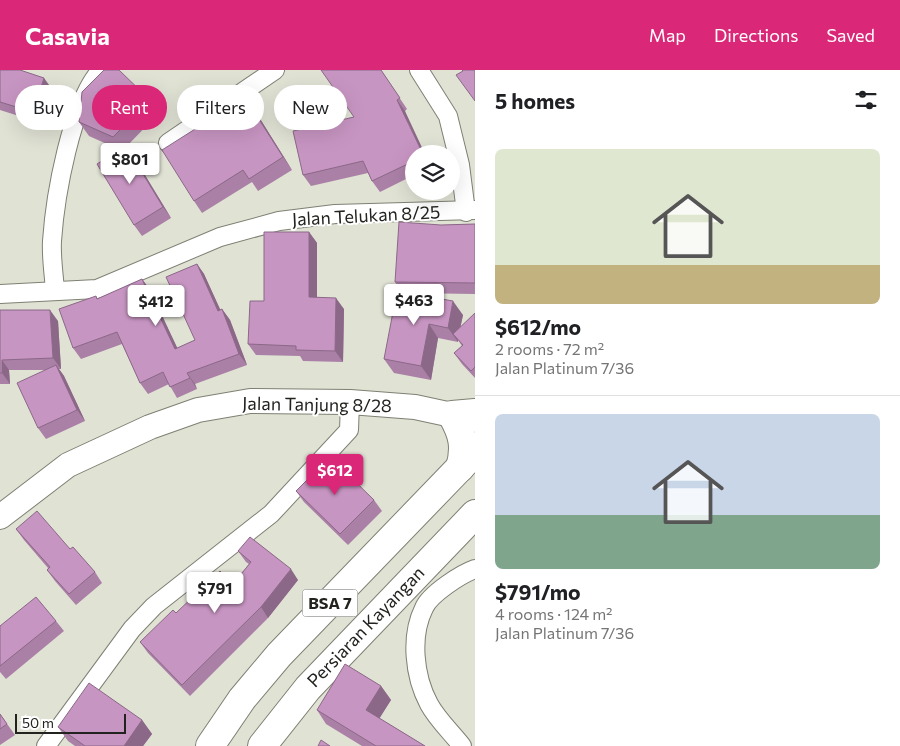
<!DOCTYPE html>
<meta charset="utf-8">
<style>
:root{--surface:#fff;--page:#f2f2f2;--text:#202124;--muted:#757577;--line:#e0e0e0;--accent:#db2777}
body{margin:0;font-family:Commissioner,sans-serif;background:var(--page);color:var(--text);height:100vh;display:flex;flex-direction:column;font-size:19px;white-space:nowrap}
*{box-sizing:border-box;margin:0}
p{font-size:16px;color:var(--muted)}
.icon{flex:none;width:28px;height:28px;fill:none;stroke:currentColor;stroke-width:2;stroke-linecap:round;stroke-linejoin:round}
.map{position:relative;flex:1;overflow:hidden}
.panel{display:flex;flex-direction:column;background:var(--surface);width:425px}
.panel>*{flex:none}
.top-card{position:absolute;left:15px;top:15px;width:385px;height:45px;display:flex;gap:10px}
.fabs{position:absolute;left:405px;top:75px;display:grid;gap:10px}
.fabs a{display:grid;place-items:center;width:55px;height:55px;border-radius:50%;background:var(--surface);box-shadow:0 5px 20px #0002;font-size:25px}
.scale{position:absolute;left:15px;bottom:12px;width:111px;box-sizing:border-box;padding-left:5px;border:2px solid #22231e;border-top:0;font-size:14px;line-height:18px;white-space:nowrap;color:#22231e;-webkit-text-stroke:4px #fff;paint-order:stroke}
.price{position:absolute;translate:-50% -42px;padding:0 11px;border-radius:5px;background:#fff;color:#222;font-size:16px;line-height:32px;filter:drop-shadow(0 1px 2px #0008)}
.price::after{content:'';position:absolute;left:50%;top:30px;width:15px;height:11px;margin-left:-8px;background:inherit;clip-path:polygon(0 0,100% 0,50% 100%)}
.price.current{background:var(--accent);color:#fff}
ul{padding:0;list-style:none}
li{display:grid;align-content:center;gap:10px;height:265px;padding:0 20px}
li+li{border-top:1px solid var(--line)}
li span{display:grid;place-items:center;height:155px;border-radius:8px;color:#555}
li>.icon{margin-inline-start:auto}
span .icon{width:90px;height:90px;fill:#fffc;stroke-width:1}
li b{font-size:21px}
h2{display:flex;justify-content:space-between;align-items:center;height:60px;padding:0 20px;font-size:21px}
.pill{padding:0 18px;border-radius:22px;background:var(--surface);box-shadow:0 5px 20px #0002;font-size:18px;line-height:45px}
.pill.current{background:var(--accent);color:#fff}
header{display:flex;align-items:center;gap:30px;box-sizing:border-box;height:70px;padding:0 25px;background:var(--accent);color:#fff}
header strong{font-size:24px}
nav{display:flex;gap:28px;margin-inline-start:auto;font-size:18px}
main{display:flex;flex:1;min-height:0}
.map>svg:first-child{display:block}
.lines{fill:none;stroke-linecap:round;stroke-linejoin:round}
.street-casing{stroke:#7e8073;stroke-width:20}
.secondary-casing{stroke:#7e8073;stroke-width:26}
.primary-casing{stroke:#7e8073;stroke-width:30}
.street{stroke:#fff;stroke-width:18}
.secondary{stroke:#fff;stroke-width:24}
.primary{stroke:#fff;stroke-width:28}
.wall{fill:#ab80a7}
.shaded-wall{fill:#8b6888}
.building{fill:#c795c2;stroke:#8b6888}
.labels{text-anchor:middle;stroke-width:4;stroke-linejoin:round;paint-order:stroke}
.shield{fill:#fff;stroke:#646562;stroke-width:1}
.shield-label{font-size:16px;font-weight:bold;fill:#22231e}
.street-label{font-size:18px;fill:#22231e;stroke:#fff}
</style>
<header>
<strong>Casavia</strong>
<nav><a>Map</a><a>Directions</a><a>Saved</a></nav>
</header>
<main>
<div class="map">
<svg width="475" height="676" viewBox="0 0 475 676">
<rect width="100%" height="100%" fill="#e0e2d4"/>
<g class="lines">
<defs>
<g id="street">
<polyline points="419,0 448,46 460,95 466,142"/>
<polyline points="168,73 275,0"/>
<path d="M55 221C54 205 51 187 52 171 55 127 71 33 101 0"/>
<polyline points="0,224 97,219 220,167 279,151 335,144 475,140"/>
<polyline points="46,676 132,559 154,536 271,444 349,360 350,332"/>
<path d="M462 676C451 662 437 649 429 634 414 606 410 566 424 538 430 524 461 504 475 499"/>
</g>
<polyline id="secondary" points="0,447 68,395 150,357 198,340 250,331 350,332 415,337 452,345 469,351"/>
<g id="primary">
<path d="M460 398C466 377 463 364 452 345L475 343"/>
<polyline points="210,676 242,629 279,585 475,382"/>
<polyline points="262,676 308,618 475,444"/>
</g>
</defs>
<use href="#street" class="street-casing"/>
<use href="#secondary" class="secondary-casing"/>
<use href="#primary" class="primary-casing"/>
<use href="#street" class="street"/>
<use href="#secondary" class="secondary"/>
<use href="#primary" class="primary"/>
</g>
<g class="wall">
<polygon points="0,0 52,19 41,53 0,40"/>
<polygon points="381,0 407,39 405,41 414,84 414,105 380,122 372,111 368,103 311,116 303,105 354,47"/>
<polygon points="150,30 159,43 126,77 134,87 171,148 142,166 134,155 120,80 89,66 79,52"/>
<polygon points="252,36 292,100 258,121 252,112 202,143 194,131"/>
<polygon points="475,154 475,224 410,223 463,245 460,258 475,243 475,308 462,294 454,283 462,276 458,270 458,272 438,268 431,310 394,303 384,289 402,222 395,212 441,155"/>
<polygon points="309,162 317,173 317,227 344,239 343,292 303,291 300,286 256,285 248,274 264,231"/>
<polygon points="197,194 204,204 220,240 222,239 230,250 247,295 195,314 197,319 177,328 169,314 148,324 140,313 122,274 81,289 73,278 98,229 142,209 150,220 177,278 195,270"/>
<polygon points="0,240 58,251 61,299 59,299 64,306 85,351 46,369 38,358 46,300 9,300 10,314 0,314"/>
<polygon points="296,421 374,430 382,441 348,475 304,432"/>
<polygon points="16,459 70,479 95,502 102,513 76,535 55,511 47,500 48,498 24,470"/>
<polygon points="238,481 298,510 268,548 190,626 148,583 140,572 233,514 249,494 246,492"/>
<polygon points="56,551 64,561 6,609 0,602 0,556"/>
<polygon points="381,616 391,630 379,648 425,676 362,676 326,654 317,640"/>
<polygon points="0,644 15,665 0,675"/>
<polygon points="142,650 152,664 143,676 75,676 68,671 58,657"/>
</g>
<g class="shaded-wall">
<polygon points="44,8 52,19 41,53 33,42"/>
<polygon points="243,24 252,36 292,100 283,87"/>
<polygon points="397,30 405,41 425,84 423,84"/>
<polygon points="126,76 134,87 171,148 163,137"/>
<polygon points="309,162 317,173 317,238 309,227"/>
<polygon points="197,194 204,204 226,252 218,241"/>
<polygon points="142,209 150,220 183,290 175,279"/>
<polygon points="336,228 344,239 343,292 335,281"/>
<polygon points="453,231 463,245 458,269 453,264 458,270 458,272 448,258"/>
<polygon points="222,239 230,250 247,295 239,284"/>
<polygon points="50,240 58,251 61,299 53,288"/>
<polygon points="429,254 438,268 431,310 421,296"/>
<polygon points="2,290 9,300 10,314 2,303"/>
<polygon points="56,295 64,306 85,351 77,340"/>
<polygon points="187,303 195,314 197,319 190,308"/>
<polygon points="291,499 298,510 268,548 261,537"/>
<polygon points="381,616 391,630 376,654 366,640"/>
<polygon points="142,650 152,664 143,676 124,676"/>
</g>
<g class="building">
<polygon points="0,0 20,0 44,8 33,42 0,32"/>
<polygon points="104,0 119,0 150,30 113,67 79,52 82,22"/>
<polygon points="321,0 381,0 400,28 397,30 423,84 414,84 414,91 372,111 363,91 303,105 293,61 354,47"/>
<polygon points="462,0 475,0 475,31 456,5 463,1"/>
<polygon points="243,24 283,87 249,109 243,100 194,131 162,80 211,49 209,46"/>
<polygon points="126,76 163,137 134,155 97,94"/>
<polygon points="399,152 441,155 475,154 475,213 395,212"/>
<polygon points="264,162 309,162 309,227 336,228 335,281 296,280 296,276 248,274 250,231 264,231"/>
<polygon points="197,194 218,241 222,239 239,284 187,303 190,308 170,317 163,302 140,313 117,262 73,278 59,239 96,226 97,229 142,209 175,279 195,270 166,207"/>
<polygon points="397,221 453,231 448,258 429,254 421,296 384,289"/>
<polygon points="0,240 50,240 53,288 2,290 2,303 0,303"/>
<polygon points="475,243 475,297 471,301 454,283 463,275 453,264"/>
<polygon points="56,295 77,340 38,358 17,313"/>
<polygon points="330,387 374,430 340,464 296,421"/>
<polygon points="37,441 70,479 73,477 95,502 69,524 47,500 50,497 16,459"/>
<polygon points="250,467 291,499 261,537 182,615 140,572 173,540 176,543 220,501 233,514 251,492 238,481"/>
<polygon points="36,527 56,551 0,596 0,556"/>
<polygon points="345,594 381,616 366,640 425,676 376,676 317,640"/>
<polygon points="89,613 142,650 124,676 85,676 58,657"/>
<polygon points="0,644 7,654 0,659"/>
<polygon points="321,670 330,676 318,676"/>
</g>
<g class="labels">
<rect class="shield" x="302.5" y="519.5" width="55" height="27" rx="4"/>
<g class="shield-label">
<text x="330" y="539">BSA 7</text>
</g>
<g class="street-label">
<text transform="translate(366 146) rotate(-3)" y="6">Jalan Telukan 8/25</text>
<text transform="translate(317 335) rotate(1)" y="6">Jalan Tanjung 8/28</text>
<text transform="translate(366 557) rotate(-46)" y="6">Persiaran Kayangan</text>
</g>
</g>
</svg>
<div class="fabs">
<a><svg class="icon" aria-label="layers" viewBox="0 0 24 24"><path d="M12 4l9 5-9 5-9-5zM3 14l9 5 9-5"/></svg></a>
</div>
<div class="scale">50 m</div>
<b class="price" style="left:130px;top:115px">$801</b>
<b class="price" style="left:414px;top:256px">$463</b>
<b class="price" style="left:156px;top:257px">$412</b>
<b class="price current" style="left:335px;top:426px">$612</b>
<b class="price" style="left:215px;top:544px">$791</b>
<div class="top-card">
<a class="pill">Buy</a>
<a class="pill current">Rent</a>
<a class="pill">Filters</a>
<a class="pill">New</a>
</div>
</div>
<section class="panel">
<h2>5 homes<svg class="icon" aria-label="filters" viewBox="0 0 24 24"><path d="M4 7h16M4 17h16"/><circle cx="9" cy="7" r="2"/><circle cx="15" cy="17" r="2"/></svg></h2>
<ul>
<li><span style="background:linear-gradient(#dfe7d0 75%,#c2b280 0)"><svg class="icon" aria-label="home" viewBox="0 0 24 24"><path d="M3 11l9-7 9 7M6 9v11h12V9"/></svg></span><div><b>$612/mo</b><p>2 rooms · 72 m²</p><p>Jalan Platinum 7/36</p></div></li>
<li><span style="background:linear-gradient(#c9d6e8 65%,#7fa58c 0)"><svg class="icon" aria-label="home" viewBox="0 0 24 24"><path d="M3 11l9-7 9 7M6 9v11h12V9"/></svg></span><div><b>$791/mo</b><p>4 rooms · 124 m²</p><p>Jalan Platinum 7/36</p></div></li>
</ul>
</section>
</main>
